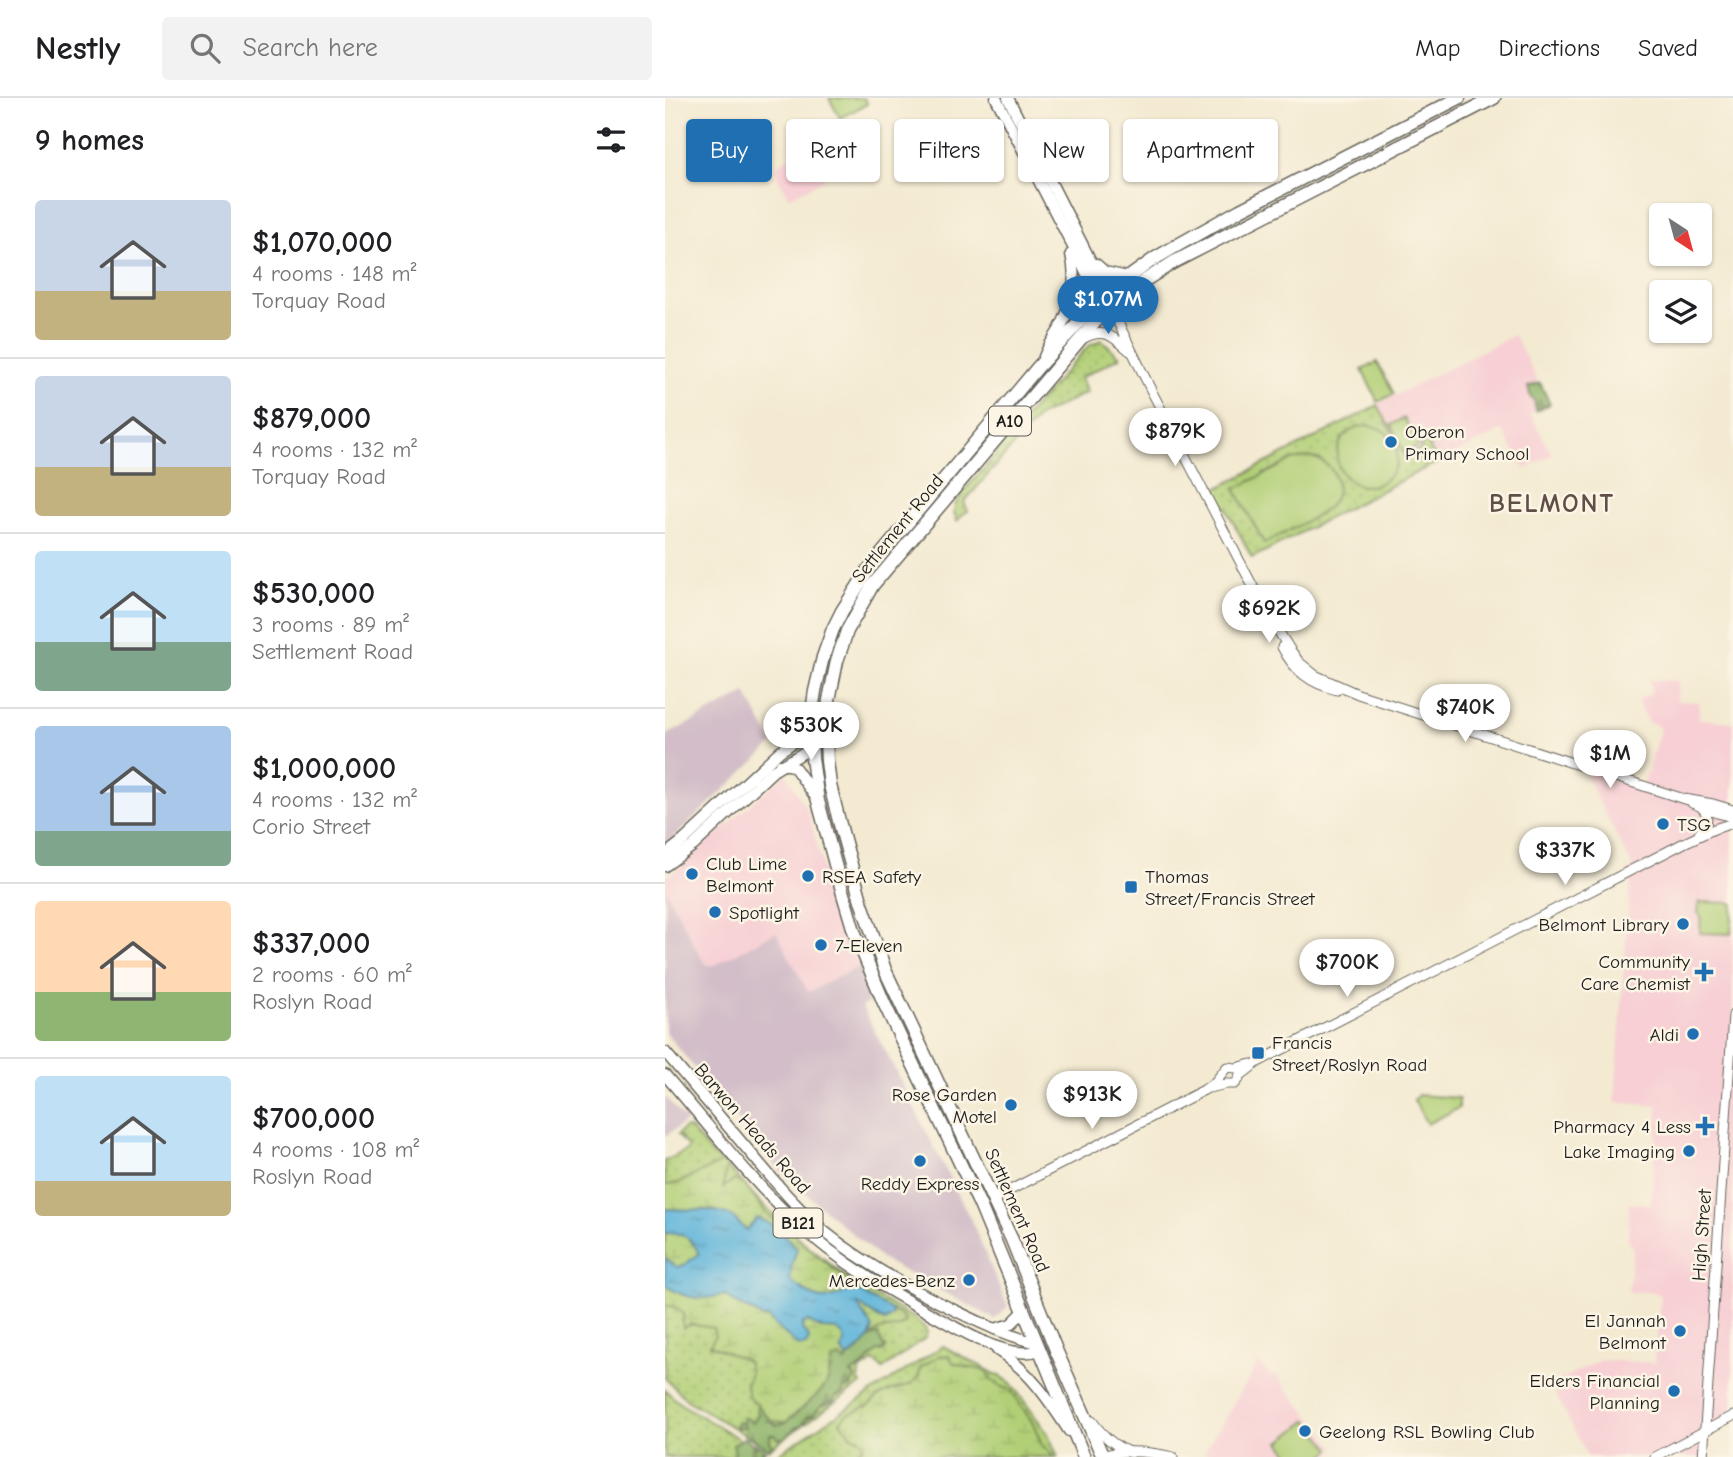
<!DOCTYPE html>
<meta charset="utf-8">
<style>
:root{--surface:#fff;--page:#f2f2f2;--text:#202124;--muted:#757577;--line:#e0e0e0;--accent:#1f6fb2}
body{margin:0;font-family:"Comic Neue",sans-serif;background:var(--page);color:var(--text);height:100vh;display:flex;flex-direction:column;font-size:26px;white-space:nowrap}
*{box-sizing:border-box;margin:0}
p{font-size:23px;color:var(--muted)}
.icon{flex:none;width:38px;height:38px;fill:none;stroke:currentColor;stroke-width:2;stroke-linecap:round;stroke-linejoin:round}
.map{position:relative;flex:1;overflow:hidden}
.side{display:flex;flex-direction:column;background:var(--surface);width:665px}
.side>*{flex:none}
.guide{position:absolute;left:21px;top:21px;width:665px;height:63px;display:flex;gap:14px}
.needle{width:46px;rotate:144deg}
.fabs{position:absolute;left:984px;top:105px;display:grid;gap:14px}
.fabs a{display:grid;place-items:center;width:63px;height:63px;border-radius:7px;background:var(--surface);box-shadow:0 2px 5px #0004;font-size:35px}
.price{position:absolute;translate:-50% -60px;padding:0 16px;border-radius:24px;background:#fff;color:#222;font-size:23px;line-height:46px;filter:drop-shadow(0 2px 4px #0008)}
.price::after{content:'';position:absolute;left:50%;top:42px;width:21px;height:16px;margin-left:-10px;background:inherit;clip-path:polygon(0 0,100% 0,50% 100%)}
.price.active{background:var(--accent);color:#fff}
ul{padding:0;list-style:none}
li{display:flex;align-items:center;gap:21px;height:175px;padding:0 35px}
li+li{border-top:2px solid var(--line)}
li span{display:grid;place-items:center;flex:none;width:196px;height:140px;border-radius:7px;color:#555}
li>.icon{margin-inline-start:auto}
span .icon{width:84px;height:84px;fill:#fffc;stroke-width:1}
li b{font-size:30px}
h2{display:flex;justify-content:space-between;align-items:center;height:84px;padding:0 35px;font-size:30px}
.pill{padding:0 24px;border-radius:7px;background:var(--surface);box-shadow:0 2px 5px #0004;font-size:24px;line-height:63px}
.pill.active{background:var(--accent);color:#fff}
header{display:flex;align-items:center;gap:42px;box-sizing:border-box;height:98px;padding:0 35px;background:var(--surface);border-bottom:2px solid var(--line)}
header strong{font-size:33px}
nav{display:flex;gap:38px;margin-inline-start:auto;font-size:24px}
.search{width:490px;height:63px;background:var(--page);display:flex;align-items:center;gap:18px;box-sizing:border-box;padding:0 24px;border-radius:7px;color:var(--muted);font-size:26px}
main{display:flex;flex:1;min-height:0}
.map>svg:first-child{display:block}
.built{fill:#f7cfd4}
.industrial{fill:#d2bdc8}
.grass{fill:url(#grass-dots);stroke:#667649;stroke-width:2}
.forest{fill:url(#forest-firs);stroke:#546742;stroke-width:2}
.wetland{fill:url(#wetland-marsh);stroke:#667649;stroke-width:2}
.park{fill:#b1cf76;stroke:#667649;stroke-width:2}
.water{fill:url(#water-ripples);stroke:#3c687b;stroke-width:2}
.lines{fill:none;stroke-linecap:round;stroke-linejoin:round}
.minor-casing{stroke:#67645b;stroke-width:11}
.major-casing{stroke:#67645b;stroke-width:13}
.highway-casing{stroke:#67645b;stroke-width:15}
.minor{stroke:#fff;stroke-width:9}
.major{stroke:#fff;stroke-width:10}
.highway{stroke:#fff;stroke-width:12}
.poi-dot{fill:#1f6fb2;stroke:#fcf5e5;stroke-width:2.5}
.labels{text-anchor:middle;stroke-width:5;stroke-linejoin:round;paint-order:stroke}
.shield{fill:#fcf5e5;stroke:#5f5d58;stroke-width:2}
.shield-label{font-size:18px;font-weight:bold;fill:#1c1c1c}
.poi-label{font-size:19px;fill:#1c1c1c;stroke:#fcf5e5;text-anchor:start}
.street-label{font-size:19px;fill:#1c1c1c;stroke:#fcf5e5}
.district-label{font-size:26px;font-weight:bold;letter-spacing:2px;fill:#5f4f47;stroke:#fcf5e5}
</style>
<header>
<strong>Nestly</strong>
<div class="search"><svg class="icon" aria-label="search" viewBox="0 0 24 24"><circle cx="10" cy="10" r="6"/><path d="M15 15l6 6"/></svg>Search here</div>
<nav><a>Map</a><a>Directions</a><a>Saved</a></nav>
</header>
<main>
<section class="side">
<h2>9 homes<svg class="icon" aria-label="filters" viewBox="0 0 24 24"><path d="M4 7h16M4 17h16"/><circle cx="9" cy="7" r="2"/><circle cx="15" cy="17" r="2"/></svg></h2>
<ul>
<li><span style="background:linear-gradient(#c9d6e8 65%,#c2b280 0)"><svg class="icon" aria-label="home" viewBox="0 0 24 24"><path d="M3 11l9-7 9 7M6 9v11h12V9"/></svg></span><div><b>$1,070,000</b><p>4 rooms · 148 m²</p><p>Torquay Road</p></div></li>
<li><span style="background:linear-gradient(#c9d6e8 65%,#c2b280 0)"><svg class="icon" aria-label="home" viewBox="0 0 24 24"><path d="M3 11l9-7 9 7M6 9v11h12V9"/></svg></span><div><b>$879,000</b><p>4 rooms · 132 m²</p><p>Torquay Road</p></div></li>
<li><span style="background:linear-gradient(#bfe0f5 65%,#7fa58c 0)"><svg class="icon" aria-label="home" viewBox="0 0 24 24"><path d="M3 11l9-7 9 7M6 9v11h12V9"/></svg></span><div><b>$530,000</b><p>3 rooms · 89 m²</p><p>Settlement Road</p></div></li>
<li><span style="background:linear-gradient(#a9c7e8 75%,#7fa58c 0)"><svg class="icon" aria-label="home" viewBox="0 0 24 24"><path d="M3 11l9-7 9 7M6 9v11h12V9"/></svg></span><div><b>$1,000,000</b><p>4 rooms · 132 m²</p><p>Corio Street</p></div></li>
<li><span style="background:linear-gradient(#ffd9b3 65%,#8fb573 0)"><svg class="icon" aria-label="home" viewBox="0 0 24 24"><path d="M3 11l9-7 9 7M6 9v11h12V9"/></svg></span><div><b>$337,000</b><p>2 rooms · 60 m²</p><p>Roslyn Road</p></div></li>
<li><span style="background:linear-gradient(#bfe0f5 75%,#c2b280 0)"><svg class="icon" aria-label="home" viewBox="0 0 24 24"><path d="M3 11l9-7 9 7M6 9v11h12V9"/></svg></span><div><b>$700,000</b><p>4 rooms · 108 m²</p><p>Roslyn Road</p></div></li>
</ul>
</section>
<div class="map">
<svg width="1068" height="1359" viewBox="0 0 1068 1359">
<defs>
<pattern id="grass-dots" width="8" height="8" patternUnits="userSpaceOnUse" patternTransform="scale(1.75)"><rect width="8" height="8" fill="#b1cf76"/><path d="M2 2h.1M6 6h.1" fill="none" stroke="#98b166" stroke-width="1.8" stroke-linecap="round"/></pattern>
<pattern id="forest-firs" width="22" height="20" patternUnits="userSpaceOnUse" patternTransform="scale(1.75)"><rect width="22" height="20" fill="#8cb267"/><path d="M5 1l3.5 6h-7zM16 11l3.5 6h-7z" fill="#729054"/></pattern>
<pattern id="wetland-marsh" width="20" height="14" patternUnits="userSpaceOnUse" patternTransform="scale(1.75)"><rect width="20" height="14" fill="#b1cf76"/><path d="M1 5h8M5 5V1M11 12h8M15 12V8" fill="none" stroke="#98b166"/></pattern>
<pattern id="water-ripples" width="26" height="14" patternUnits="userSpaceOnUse" patternTransform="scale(1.75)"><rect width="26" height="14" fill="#5db4da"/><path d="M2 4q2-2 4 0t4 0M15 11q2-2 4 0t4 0" fill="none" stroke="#4c92b0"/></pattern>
</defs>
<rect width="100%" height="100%" fill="#fcf5e5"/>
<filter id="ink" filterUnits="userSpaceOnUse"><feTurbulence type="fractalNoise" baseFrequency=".0143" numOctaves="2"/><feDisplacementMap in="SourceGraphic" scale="14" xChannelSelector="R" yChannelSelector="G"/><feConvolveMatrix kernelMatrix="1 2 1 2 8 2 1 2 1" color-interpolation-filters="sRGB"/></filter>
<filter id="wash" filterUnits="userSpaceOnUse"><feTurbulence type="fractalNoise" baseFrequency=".00686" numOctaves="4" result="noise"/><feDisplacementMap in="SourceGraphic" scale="28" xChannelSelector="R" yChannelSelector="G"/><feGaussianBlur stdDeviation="1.57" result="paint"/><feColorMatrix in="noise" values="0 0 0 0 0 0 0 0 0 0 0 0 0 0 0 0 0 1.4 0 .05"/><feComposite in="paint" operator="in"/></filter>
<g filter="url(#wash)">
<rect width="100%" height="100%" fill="#f3ead1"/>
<g class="built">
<polygon points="144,50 160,81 124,100 112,78 112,69 114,65"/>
<polygon points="849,237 885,306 865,316 887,357 859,371 837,332 586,461 549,390"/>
<polygon points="985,582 1013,583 1012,603 1034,604 1034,621 1068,624 1068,1318 1040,1332 1038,1359 923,1359 886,1287 935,1262 989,1265 996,1197 989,1194 963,1194 968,1152 963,1142 964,1105 986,1106 993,1008 950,1004 965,783 960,775 968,770 915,667 978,687 995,633 994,628 983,624 972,603 987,595"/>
<polygon points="121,675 144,716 167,805 195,868 143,894 41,865 35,858 0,790 0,779 10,773"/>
<polygon points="594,1264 606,1278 610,1276 670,1349 664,1359 547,1359 539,1354"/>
</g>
<g class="industrial">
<polygon points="81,595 108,646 0,747 0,638"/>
<polygon points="0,790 35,858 40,865 45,867 50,867 111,834 143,894 195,868 206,895 203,905 197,909 225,962 307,1124 343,1209 330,1221 218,1162 115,1073 0,934"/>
<polygon points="0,999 22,1023 0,1038"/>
</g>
<g class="grass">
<polygon points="437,242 455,259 415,280 422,294 373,319 299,404 303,413 298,416 292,423 289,415 290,407 302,389 324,365 345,336 423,248"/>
<polygon points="713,307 740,359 757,350 755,347 762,344 772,364 587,460 551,391"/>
<polygon points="21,1030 25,1030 47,1057 58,1064 97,1106 145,1150 192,1187 252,1222 260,1230 262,1235 260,1240 218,1271 209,1263 195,1273 193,1281 196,1286 104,1351 22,1302 0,1280 0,1063 22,1052 23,1049 13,1037 16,1033"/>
<polygon points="278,1248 345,1284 383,1336 393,1359 108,1359"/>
<polygon points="0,1292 16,1306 104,1359 0,1359"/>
</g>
<g class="forest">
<polygon points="875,285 885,306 871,313 869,302 866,300 863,289"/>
<path d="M213 1237 218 1247 221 1249 220 1252 217 1254 213 1253C204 1260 199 1272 187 1274L186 1276 189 1277 190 1281 187 1285V1288L178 1292V1295L170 1299 168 1304 156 1308 148 1317 142 1320 137 1328 130 1330 121 1339 114 1341 110 1337H105V1343L107 1346 104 1351 88 1341 79 1337 81 1331 80 1329 72 1330 70 1328 72 1324 79 1326 77 1322 78 1319 88 1324 93 1316 91 1310 93 1307 100 1316 111 1327C117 1326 117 1327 122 1323 130 1317 159 1292 162 1284 165 1278 164 1269 166 1262L175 1259 180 1265 183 1261 182 1259C194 1253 199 1239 213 1237Z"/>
<path d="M79 1340C89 1346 89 1345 86 1356H89L91 1349 90 1346 100 1352 99 1354H96L94 1359H68L70 1354 68 1347Z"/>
</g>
<g class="wetland">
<path d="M58 1064 62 1067 58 1090 69 1082 78 1085 101 1115 112 1125 121 1127 137 1144 204 1200 239 1219 240 1225 230 1230 214 1232 198 1245 194 1252 178 1263 175 1259 166 1262C164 1269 165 1278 162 1284 158 1295 130 1315 121 1324L108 1323 100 1316 93 1307 84 1300 81 1288 85 1274 82 1263 45 1247 50 1238 48 1230 25 1226 18 1230 17 1224 19 1216 7 1208H0V1087L13 1085Z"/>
<path d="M274 1258H284L289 1265 321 1273C327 1284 332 1289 345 1291L369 1327 377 1348 383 1352 388 1359H189L194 1352 198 1349V1344L195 1340 187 1338 175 1324 181 1317 203 1308 213 1299 222 1294 247 1286 254 1278 255 1270Z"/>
</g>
<g class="park">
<polygon points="164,0 199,0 202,6 175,20"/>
<polygon points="712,264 729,296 713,304 697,272"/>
<polygon points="739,320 754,347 740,355 726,327"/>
<circle cx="702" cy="358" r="30"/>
<path d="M643 359C654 360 664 366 669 376 682 405 653 417 633 428 621 434 610 440 599 445L570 391 627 362Z"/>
<polygon points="1034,804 1068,805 1066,836 1035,835 1036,817 1033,816"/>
<polygon points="753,997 794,1000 794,1010 762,1026 749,1002"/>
<polygon points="643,1322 666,1351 657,1359 627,1359 615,1344"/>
</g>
<path class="water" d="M0 1111C16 1112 52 1110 64 1117 71 1120 75 1128 82 1132L92 1120C114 1129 117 1133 132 1151L127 1167 125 1183C132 1187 143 1196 150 1199 163 1205 178 1196 188 1189L204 1200 227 1212V1218L220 1223 213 1220 193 1206C195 1216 204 1221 208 1230 205 1242 194 1253 182 1259L176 1252 180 1244 178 1237 172 1232 158 1231 143 1224 138 1225 137 1231 144 1239 143 1246 138 1248 131 1247C123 1236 109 1230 103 1219L98 1220C86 1211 71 1208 60 1197 52 1198 43 1201 35 1200 23 1200 10 1194 0 1187V1160L12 1169 19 1167 34 1156C26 1138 19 1135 0 1135Z"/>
</g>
<g filter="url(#ink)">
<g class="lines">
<defs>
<g id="minor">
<polyline points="445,208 486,292 583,479 602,515 624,550 634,564 650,577 693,596 1019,701 1048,706 1068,712"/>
<path d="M419 240C441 229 449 240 465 253"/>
<path d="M617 549C629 573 646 586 672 592"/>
<polyline points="1027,705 1052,715 1068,719"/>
<path d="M1034 736C1042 727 1046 718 1036 709"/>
<polyline points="575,978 593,964 1019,745 1049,731 1068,725"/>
<polyline points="544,990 562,986 570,986 574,981 575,976"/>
<polyline points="328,1101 539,992 550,984 562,969 571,970 586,966"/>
<path d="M427 1323C438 1338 448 1347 466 1355"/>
<path d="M437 1358C458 1351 486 1354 508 1359"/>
<polyline points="990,1359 1068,1318"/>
<polyline points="1038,1359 1068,917"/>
</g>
<g id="major">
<polyline points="331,0 435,201"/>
<polyline points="343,0 442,195"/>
<polyline points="431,166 440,174 462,179"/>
<path d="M378 262C381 251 388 242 394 232 407 209 412 182 406 156"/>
<polyline points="115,667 125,667 130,670 152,701"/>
<polyline points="0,757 18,743 115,653 132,642 145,640"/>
<polyline points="0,768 28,748 108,673 146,650"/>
<path d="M0 954C28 987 55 1019 83 1052 107 1080 131 1110 160 1134 198 1165 240 1188 283 1209 314 1224 339 1237 372 1245"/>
<path d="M0 977C43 1026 83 1080 131 1124 177 1167 231 1197 286 1227 310 1240 348 1262 375 1252"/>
<polyline points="330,1231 346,1226 359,1213"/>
<path d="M332 1252C365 1273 384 1302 404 1333"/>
</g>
<g id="highway">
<polyline points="419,1359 315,1107 219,905 189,833 178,796 153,703 147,660 146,620 150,593 158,559 168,531 177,513 204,471 373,269 439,197 489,161 513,147 575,112 794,0"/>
<polyline points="438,1359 391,1252 347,1142 220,872 196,803 174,723 165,687 162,663 161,640 164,602 172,563 182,533 207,488 424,231 445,208 479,183 509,164 829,0"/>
</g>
</defs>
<use href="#minor" class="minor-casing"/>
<use href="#major" class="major-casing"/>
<use href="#highway" class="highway-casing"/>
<use href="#minor" class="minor"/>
<use href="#major" class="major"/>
<use href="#highway" class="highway"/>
</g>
</g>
<g class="poi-dot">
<circle cx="726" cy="344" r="7"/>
<circle cx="998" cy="726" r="7"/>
<circle cx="27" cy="776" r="7"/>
<circle cx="143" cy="778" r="7"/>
<rect x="459" y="782" width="14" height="14" rx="3.5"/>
<circle cx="50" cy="814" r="7"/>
<circle cx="1018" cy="826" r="7"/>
<circle cx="156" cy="847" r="7"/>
<path d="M1035.5 863.5h7v7h7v7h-7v7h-7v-7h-7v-7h7z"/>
<circle cx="1028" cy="936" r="7"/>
<rect x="586" y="948" width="14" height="14" rx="3.5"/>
<circle cx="346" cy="1007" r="7"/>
<path d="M1036.5 1017.5h7v7h7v7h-7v7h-7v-7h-7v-7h7z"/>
<circle cx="1024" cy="1053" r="7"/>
<circle cx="255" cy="1063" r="7"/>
<circle cx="304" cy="1182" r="7"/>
<circle cx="1015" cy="1233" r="7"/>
<circle cx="1009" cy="1293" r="7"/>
<circle cx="640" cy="1333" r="7"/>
</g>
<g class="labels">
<g class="shield">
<rect x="324" y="308.5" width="42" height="29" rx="5"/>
<rect x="108.5" y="1110.5" width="49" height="29" rx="5"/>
</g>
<g class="shield-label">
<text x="345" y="329">A10</text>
<text x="133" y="1131">B121</text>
</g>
<g class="poi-label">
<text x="740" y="340">Oberon<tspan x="740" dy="22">Primary School</tspan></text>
<text x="1012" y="733">TSG</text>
<text x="41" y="772">Club Lime<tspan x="41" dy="22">Belmont</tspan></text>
<text x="157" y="785">RSEA Safety</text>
<text x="480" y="785">Thomas<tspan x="480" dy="22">Street/Francis Street</tspan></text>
<text x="64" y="821">Spotlight</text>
<text x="1004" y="833" text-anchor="end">Belmont Library</text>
<text x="170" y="854">7-Eleven</text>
<text x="1025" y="870" text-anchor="end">Community<tspan x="1025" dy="22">Care Chemist</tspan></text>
<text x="1014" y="943" text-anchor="end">Aldi</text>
<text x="607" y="951">Francis<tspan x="607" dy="22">Street/Roslyn Road</tspan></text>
<text x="332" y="1003" text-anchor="end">Rose Garden<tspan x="332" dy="22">Motel</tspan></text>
<text x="1026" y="1035" text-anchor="end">Pharmacy 4 Less</text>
<text x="1010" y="1060" text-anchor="end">Lake Imaging</text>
<text x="255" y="1092" text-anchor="middle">Reddy Express</text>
<text x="290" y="1189" text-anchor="end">Mercedes-Benz</text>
<text x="1001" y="1229" text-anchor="end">El Jannah<tspan x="1001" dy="22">Belmont</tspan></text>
<text x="995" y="1289" text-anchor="end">Elders Financial<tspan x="995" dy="22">Planning</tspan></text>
<text x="654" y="1340">Geelong RSL Bowling Club</text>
</g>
<g class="street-label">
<text transform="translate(232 430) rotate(-51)" y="7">Settlement Road</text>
<text transform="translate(88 1030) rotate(49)" y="7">Barwon Heads Road</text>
<text transform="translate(353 1112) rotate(66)" y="7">Settlement Road</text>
<text transform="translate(1036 1137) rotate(-86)" y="7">High Street</text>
</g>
<g class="district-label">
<text x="887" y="414">BELMONT</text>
</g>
</g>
</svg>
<div class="fabs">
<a><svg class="needle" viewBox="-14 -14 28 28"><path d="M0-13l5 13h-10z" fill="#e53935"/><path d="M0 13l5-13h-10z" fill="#757577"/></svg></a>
<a><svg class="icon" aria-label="layers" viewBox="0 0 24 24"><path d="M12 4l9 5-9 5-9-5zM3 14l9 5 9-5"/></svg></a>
</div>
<b class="price active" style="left:443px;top:238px">$1.07M</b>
<b class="price" style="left:510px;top:370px">$879K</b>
<b class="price" style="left:604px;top:547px">$692K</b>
<b class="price" style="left:800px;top:646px">$740K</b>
<b class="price" style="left:146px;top:664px">$530K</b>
<b class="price" style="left:945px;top:692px">$1M</b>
<b class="price" style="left:900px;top:789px">$337K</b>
<b class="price" style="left:682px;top:901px">$700K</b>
<b class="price" style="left:427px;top:1033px">$913K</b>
<div class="guide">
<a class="pill active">Buy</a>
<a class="pill">Rent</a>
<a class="pill">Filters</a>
<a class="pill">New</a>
<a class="pill">Apartment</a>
</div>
</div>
</main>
